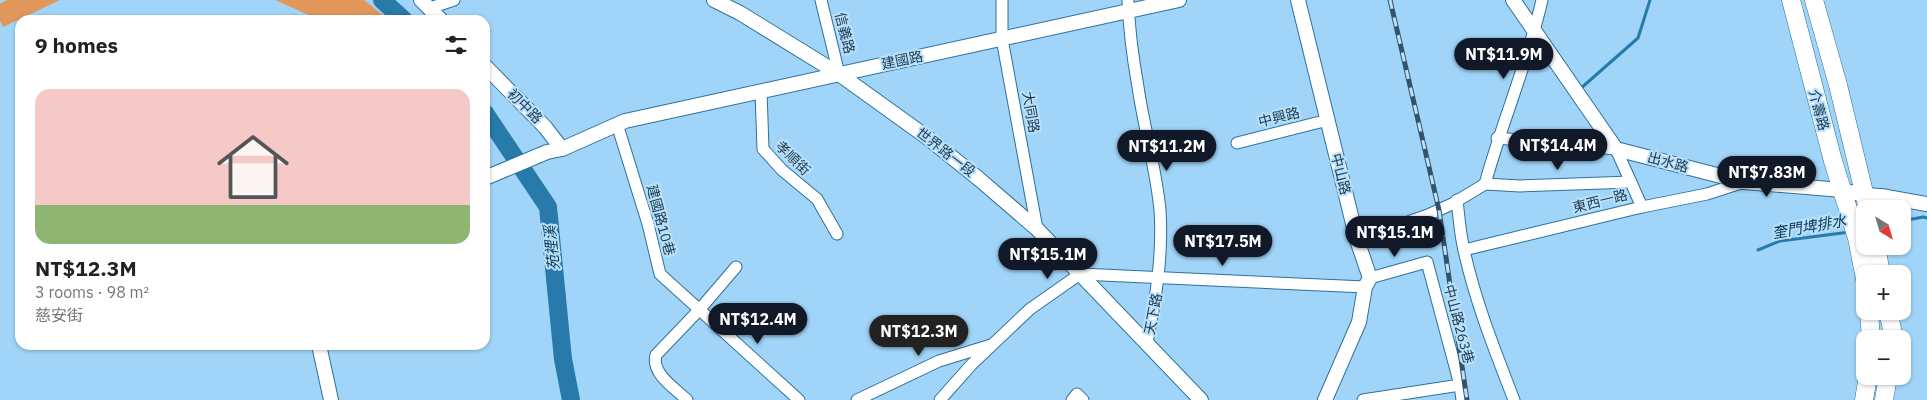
<!DOCTYPE html>
<meta charset="utf-8">
<style>
:root{--surface:#fff;--page:#f2f2f2;--text:#222;--muted:#767676;--line:#e0e0e0;--accent:#111827}
body{margin:0;font-family:"IBM Plex Sans","Noto Sans TC",sans-serif;background:var(--page);color:var(--text);height:100vh;display:flex;flex-direction:column;font-size:19px;white-space:nowrap}
*{box-sizing:border-box;margin:0}
p{font-size:16px;color:var(--muted)}
.icon{flex:none;width:28px;height:28px;fill:none;stroke:currentColor;stroke-width:2;stroke-linecap:round;stroke-linejoin:round}
.map{position:relative;flex:1;overflow:hidden}
.sheet{position:absolute;left:15px;top:15px;width:475px;height:335px;display:flex;flex-direction:column;background:var(--surface);border-radius:15px;box-shadow:0 1px 4px #0004}
.sheet>*{flex:none}
.needle{width:32px;rotate:143deg}
.controls{position:absolute;left:1856px;top:200px;display:grid;gap:10px}
.controls a{display:grid;place-items:center;width:55px;height:55px;border-radius:10px;background:var(--surface);box-shadow:0 1px 4px #0004;font-size:25px}
.price{position:absolute;translate:-50% -42px;padding:0 11px;border-radius:18px;background:var(--accent);color:#fff;font-size:16px;line-height:32px;filter:drop-shadow(0 1px 2px #0008)}
.price::after{content:'';position:absolute;left:50%;top:30px;width:15px;height:11px;margin-left:-8px;background:inherit;clip-path:polygon(0 0,100% 0,50% 100%)}
.price.active{background:#222;color:#fff}
ul{padding:0;list-style:none}
li{display:grid;align-content:center;gap:10px;height:265px;padding:0 20px}
li+li{border-top:1px solid var(--line)}
li span{display:grid;place-items:center;height:155px;border-radius:15px;color:#555}
li>.icon{margin-inline-start:auto}
span .icon{width:90px;height:90px;fill:#fffc;stroke-width:1}
li b{font-size:21px}
h2{display:flex;justify-content:space-between;align-items:center;height:60px;padding:0 20px;font-size:21px}
.map>svg:first-child{display:block}
.green{fill:#e1965a}
.lines{fill:none;stroke-linecap:round;stroke-linejoin:round}
.stream{stroke:#277aaa;stroke-width:3}
.river{stroke:#277aaa;stroke-width:18}
.minor-casing{stroke:#2d719a;stroke-width:13}
.tertiary-casing{stroke:#2d719a;stroke-width:16}
.primary-casing{stroke:#2d719a;stroke-width:19}
.minor{stroke:#fff;stroke-width:11}
.tertiary{stroke:#fff;stroke-width:14}
.primary{stroke:#fff;stroke-width:18}
.rail-casing{stroke:#345368;stroke-width:5}
.rail{stroke:#b9e0fc;stroke-width:3;stroke-dasharray:9;stroke-linecap:butt}
.labels{text-anchor:middle;stroke-width:4;stroke-linejoin:round;paint-order:stroke}
.street-label{font-size:14px;fill:#213d4f;stroke:#b9e0fc}
.water-label{font-size:15px;font-style:italic;fill:#083750;stroke:#b9e0fc}
</style>
<div class="map">
<svg width="1927" height="400" viewBox="0 0 1927 400">
<rect width="100%" height="100%" fill="#a0d5f9"/>
<g class="green">
<polygon points="7,0 60,0 3,27 0,21 0,4"/>
<polygon points="275,0 364,0 388,19 312,20 313,17"/>
</g>
<g class="lines">
<g class="stream">
<polyline points="1580,89 1638,38 1650,0"/>
<polyline points="1902,221 1923,217 1927,218"/>
<polyline points="1758,250 1780,241 1850,232"/>
</g>
<g class="river">
<polyline points="382,0 404,20"/>
<polyline points="485,113 548,207 563,359 571,400"/>
</g>
<defs>
<g id="minor">
<polyline points="821,0 839,74"/>
<polyline points="1002,0 1002,39 1037,229"/>
<path d="M1128 0C1129 29 1133 59 1138 87 1144 128 1156 169 1160 210 1163 255 1156 298 1147 342"/>
<polyline points="430,8 454,0"/>
<polyline points="761,91 763,149 782,170 817,199 837,234"/>
<polyline points="617,124 648,224 660,274 799,400"/>
<polyline points="1497,138 1616,149 1642,207"/>
<polyline points="1237,143 1328,120"/>
<polyline points="1485,184 1520,186 1631,182"/>
<path d="M1457 200C1459 217 1460 234 1464 250 1475 301 1495 351 1514 400"/>
<path d="M1357 240 1428 215 1452 204 1485 184C1502 122 1528 62 1542 0"/>
<polyline points="1464,250 1642,207 1707,194 1744,182"/>
<polyline points="1460,385 1462,400"/>
<path d="M687 400C675 388 651 374 656 355L700 309 736 267"/>
<polyline points="857,400 939,361 991,345"/>
<polyline points="940,400 972,364 1030,309 1080,274 1365,287"/>
<polyline points="1072,400 1077,394 1083,400"/>
<polyline points="1363,400 1460,385 1427,262 1370,278"/>
</g>
<g id="tertiary">
<polyline points="421,0 441,20"/>
<polyline points="714,0 740,13 839,74 928,138 979,179 1037,229 1201,400"/>
<polyline points="1298,0 1357,240 1370,278 1365,287 1359,322 1325,400"/>
<polyline points="1513,0 1616,149 1744,182 1842,190 1864,195 1881,196 1927,204"/>
<polyline points="485,66 545,127 562,149"/>
<polyline points="485,178 547,152 562,149 625,121 1179,0"/>
<polyline points="319,345 331,400"/>
</g>
<g id="primary">
<polyline points="1791,0 1833,161 1857,238 1865,279"/>
<polyline points="1814,0 1838,85 1868,209"/>
<polyline points="1876,246 1881,274"/>
<polyline points="1869,311 1871,339"/>
<polyline points="1888,311 1892,329 1891,339"/>
<polyline points="1864,400 1868,376"/>
<polyline points="1884,400 1888,376"/>
</g>
</defs>
<use href="#minor" class="minor-casing"/>
<use href="#tertiary" class="tertiary-casing"/>
<use href="#primary" class="primary-casing"/>
<use href="#minor" class="minor"/>
<use href="#tertiary" class="tertiary"/>
<use href="#primary" class="primary"/>
<defs>
<polyline id="rail" points="1390,0 1439,210 1467,400"/>
</defs>
<use href="#rail" class="rail-casing"/>
<use href="#rail" class="rail"/>
</g>
<g class="labels">
<g class="street-label">
<text transform="translate(845 33) rotate(76)" y="5">信義路</text>
<text transform="translate(902 60) rotate(-12)" y="5">建國路</text>
<text transform="translate(525 106) rotate(45)" y="5">初中路</text>
<text transform="translate(1819 110) rotate(75)" y="5">介壽路</text>
<text transform="translate(1031 112) rotate(80)" y="5">大同路</text>
<text transform="translate(1279 117) rotate(-14)" y="5">中興路</text>
<text transform="translate(946 152) rotate(38)" y="5">世界路一段</text>
<text transform="translate(793 158) rotate(44)" y="5">孝順街</text>
<text transform="translate(1668 162) rotate(15)" y="5">出水路</text>
<text transform="translate(1341 174) rotate(76)" y="5">中山路</text>
<text transform="translate(1600 201) rotate(-14)" y="5">東西一路</text>
<text transform="translate(661 220) rotate(75)" y="5">建國路10巷</text>
<text transform="translate(1153 314) rotate(-79)" y="5">天下路</text>
<text transform="translate(1459 324) rotate(75)" y="5">中山路263巷</text>
</g>
<g class="water-label">
<text transform="translate(1809 227) rotate(-10)" y="5">奎門埤排水</text>
<text transform="translate(552 248) rotate(-96)" y="5">苑裡溪</text>
</g>
</g>
</svg>
<div class="controls">
<a><svg class="needle" viewBox="-14 -14 28 28"><path d="M0-13l5 13h-10z" fill="#e53935"/><path d="M0 13l5-13h-10z" fill="#767676"/></svg></a>
<a>+</a>
<a>−</a>
</div>
<b class="price" style="left:1504px;top:80px">NT$11.9M</b>
<b class="price" style="left:1558px;top:171px">NT$14.4M</b>
<b class="price" style="left:1167px;top:172px">NT$11.2M</b>
<b class="price" style="left:1767px;top:198px">NT$7.83M</b>
<b class="price" style="left:1395px;top:258px">NT$15.1M</b>
<b class="price" style="left:1223px;top:267px">NT$17.5M</b>
<b class="price" style="left:1048px;top:280px">NT$15.1M</b>
<b class="price" style="left:758px;top:345px">NT$12.4M</b>
<b class="price active" style="left:919px;top:357px">NT$12.3M</b>
<section class="sheet">
<h2>9 homes<svg class="icon" aria-label="filters" viewBox="0 0 24 24"><path d="M4 7h16M4 17h16"/><circle cx="9" cy="7" r="2"/><circle cx="15" cy="17" r="2"/></svg></h2>
<ul>
<li><span style="background:linear-gradient(#f6c9c9 75%,#8fb573 0)"><svg class="icon" aria-label="home" viewBox="0 0 24 24"><path d="M3 11l9-7 9 7M6 9v11h12V9"/></svg></span><div><b>NT$12.3M</b><p>3 rooms · 98 m²</p><p>慈安街</p></div></li>
</ul>
</section>
</div>
